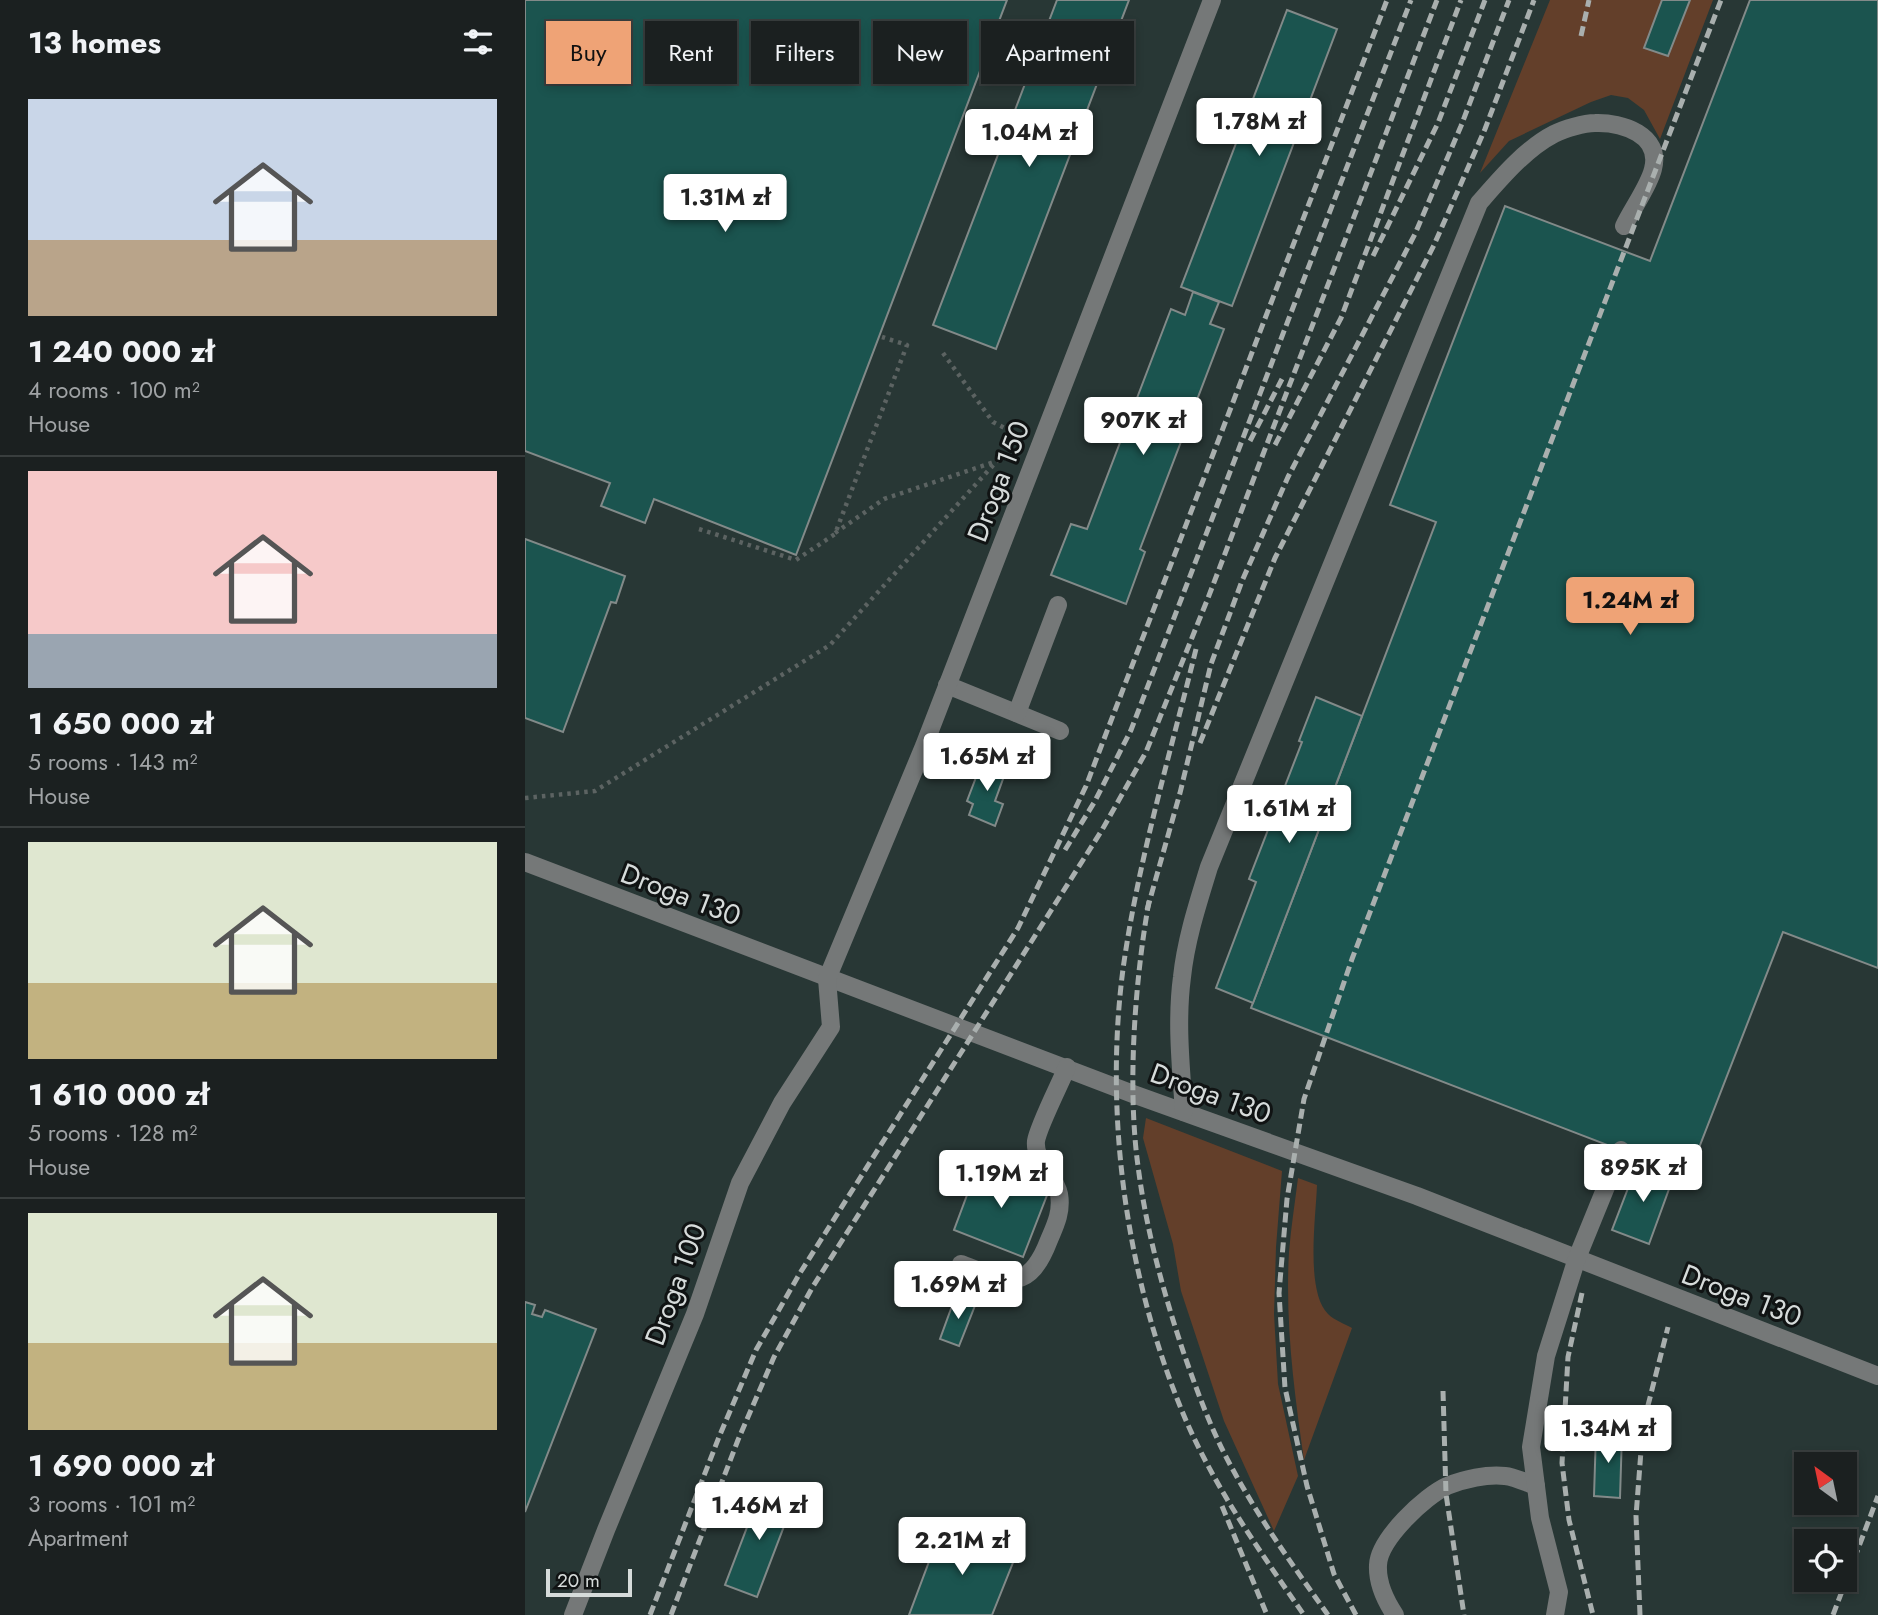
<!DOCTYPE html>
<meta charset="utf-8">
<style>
:root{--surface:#1b2020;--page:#282d2d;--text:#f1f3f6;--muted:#a0a3a5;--line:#393e3e;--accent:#efa376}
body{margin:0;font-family:Jost,sans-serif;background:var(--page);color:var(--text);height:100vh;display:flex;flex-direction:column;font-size:26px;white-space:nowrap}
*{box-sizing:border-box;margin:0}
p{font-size:23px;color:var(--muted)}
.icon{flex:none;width:38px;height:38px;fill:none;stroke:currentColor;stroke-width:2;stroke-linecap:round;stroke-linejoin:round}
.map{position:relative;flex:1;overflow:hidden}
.drawer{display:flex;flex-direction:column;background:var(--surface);width:525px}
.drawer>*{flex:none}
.banner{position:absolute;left:21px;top:21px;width:665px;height:63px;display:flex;gap:14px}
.needle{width:46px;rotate:327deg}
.buttons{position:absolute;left:1269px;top:1452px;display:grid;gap:14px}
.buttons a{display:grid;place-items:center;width:63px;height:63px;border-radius:0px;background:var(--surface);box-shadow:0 4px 10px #0003,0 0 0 2px var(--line);font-size:35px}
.scale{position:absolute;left:21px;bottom:18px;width:86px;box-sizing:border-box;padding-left:7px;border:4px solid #d6dbda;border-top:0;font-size:19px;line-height:24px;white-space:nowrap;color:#d6dbda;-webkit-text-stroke:5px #101313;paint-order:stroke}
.price{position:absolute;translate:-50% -60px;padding:0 16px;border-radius:7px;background:#fff;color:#222;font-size:23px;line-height:46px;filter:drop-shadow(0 2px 4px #0008)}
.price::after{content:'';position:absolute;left:50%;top:42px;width:21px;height:16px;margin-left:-10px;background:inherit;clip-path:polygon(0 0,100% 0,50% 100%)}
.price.current{background:var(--accent);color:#111}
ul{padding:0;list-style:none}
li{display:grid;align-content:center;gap:14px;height:371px;padding:0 28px}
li+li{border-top:2px solid var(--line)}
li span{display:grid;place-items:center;height:217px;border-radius:0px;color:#555}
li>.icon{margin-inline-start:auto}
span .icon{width:126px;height:126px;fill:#fffc;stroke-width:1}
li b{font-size:30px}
h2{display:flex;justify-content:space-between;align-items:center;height:84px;padding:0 28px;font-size:30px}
.pill{padding:0 24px;border-radius:0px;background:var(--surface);box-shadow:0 4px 10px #0003,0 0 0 2px var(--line);font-size:24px;line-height:63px}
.pill.current{background:var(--accent);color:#111}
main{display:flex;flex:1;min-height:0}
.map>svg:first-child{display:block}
.built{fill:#283735;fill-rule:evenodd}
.green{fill:#633f2a}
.building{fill:#1b544f;stroke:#828a89;stroke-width:2}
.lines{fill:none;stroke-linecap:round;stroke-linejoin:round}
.path{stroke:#5c6362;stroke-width:4.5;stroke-dasharray:3.5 5;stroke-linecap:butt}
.minor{stroke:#757878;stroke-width:18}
.rail{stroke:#a9afae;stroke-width:5;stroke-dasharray:10 5;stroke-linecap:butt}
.labels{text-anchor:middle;stroke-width:6;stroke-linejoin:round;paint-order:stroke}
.street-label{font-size:28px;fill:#d6dbda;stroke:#101313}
</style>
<main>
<section class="drawer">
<h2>13 homes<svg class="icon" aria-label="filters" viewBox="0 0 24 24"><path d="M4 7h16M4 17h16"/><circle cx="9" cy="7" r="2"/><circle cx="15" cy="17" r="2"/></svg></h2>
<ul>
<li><span style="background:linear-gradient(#c9d6e8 65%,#b9a48a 0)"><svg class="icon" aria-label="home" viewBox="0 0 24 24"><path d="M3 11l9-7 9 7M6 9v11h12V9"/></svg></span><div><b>1 240 000 zł</b><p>4 rooms · 100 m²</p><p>House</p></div></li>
<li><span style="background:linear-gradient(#f6c9c9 75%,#9aa5b1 0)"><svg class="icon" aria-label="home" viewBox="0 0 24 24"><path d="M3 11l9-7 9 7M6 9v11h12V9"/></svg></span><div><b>1 650 000 zł</b><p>5 rooms · 143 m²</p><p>House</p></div></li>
<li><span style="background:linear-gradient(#dfe7d0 65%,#c2b280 0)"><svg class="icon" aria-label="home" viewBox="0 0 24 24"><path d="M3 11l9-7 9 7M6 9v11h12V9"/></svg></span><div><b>1 610 000 zł</b><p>5 rooms · 128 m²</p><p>House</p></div></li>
<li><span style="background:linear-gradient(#dfe7d0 60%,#c2b280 0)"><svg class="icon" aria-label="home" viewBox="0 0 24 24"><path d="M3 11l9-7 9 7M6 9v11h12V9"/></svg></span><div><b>1 690 000 zł</b><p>3 rooms · 101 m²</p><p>Apartment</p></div></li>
</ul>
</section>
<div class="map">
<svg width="1353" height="1615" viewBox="0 0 1353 1615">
<rect width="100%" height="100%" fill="#242b2b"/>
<path class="built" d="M0 0H1353V1615H0ZM1281 1465H1320V1503H1281ZM1281 1542H1320V1580H1281Z"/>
<g class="green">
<polygon points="1025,0 1188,0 1135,139 1119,110 1103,98 1086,95 1066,102 984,141 955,173"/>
<polygon points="621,1118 757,1171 751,1247 749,1314 753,1384 773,1476 749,1531 699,1421 656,1291 648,1244 618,1138"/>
<path d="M773 1178 792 1185C791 1216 780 1291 803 1314 809 1320 820 1324 827 1328L779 1460C769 1391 760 1322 764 1252 766 1227 770 1202 773 1178Z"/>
</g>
<g class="building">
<polygon points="0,0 482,0 271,555 129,499 120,523 76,506 85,483 0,451"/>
<polygon points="532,0 604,0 471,349 408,325"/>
<polygon points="1137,0 1165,0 1143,56 1119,48"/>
<polygon points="1225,0 1353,0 1353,968 1258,932 1163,1176 726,1008 911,522 865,505 980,206 1125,261"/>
<polygon points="762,10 812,29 707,306 656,287"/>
<polygon points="668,292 694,302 685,324 699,329 615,549 620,552 601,604 526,575 546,524 562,529 646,309 660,315"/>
<polygon points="0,539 100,576 91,603 86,602 38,732 0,718"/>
<polygon points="791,697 837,716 728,1003 691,988 731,882 724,879 777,742 774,741"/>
<polygon points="458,759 482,768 470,801 478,804 470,826 444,815 448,804 442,801"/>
<polygon points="454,1163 524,1190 498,1257 429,1230"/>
<polygon points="1112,1165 1148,1178 1124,1244 1087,1230"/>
<polygon points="431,1295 451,1303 434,1346 415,1339"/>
<polygon points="0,1302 10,1305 7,1314 17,1317 20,1310 71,1329 0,1512"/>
<polygon points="1071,1433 1097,1433 1095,1498 1069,1496"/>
<polygon points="237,1488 269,1500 232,1597 200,1585"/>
<polygon points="417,1527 491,1555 467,1615 384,1615"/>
</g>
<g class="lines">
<g class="path">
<polyline points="418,353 468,422 495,436"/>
<polyline points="174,529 271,560 310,534 382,345 357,337"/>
<polyline points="310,533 359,499 487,456"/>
<polyline points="0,798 70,791 305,645 471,462"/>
</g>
<g class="minor">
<polyline points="422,685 535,731"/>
<polyline points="492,713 533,605"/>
<polyline points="0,862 608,1094 892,1196 1353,1376"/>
<path d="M659 1112C656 1067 651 1022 657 977 661 939 673 903 684 867L954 203C975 179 1000 149 1029 134 1039 129 1059 123 1070 123 1097 122 1137 135 1128 169 1124 186 1107 209 1099 226"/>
<path d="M436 1264C481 1281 503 1295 524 1240 531 1224 537 1211 534 1194 530 1174 509 1162 511 1141 513 1127 535 1084 542 1067"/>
<polyline points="48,1615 81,1530 170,1314 215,1183 257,1103 306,1027 302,979 399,746 687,0"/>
<path d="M870 1615C860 1600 852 1584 853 1565 854 1539 900 1496 922 1486 939 1479 962 1474 980 1476 990 1477 1002 1483 1011 1486"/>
<polyline points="1030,1615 1034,1592 1015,1518 1006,1447 1021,1356 1052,1258 1096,1150"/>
</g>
<g class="rail">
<polyline points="1056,36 1064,0"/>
<polyline points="848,256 913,123 960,0"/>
<polyline points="725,441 757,379"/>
<polyline points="750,445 816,318 936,0"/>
<path d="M671 649C645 755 613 861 598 969 579 1115 601 1275 657 1411 687 1484 734 1550 779 1615"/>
<polyline points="675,743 750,558 909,245 960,129 1009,0"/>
<polyline points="540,850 570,801 606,730 886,0"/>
<path d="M624 901C610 980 602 1086 613 1166 621 1229 638 1291 658 1351 672 1391 687 1432 707 1468 735 1520 769 1567 803 1615"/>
<polyline points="622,910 655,793 686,664 717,581 763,477 890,234 936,126 984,0"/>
<polyline points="1057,1293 1043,1357 1037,1463 1044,1520 1068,1615"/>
<polyline points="918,1391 921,1494 939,1615"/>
<polyline points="697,1506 742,1615"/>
<polyline points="125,1615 194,1437 231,1350 275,1273 493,928 561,786 862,0"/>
<polyline points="146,1615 213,1440 249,1357 287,1288 577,830 621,752 683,598 912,0"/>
<polyline points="831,1615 809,1574 782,1486 760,1388 754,1293 762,1199 779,1099 827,959 1196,0"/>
<polyline points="1115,1615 1111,1516 1118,1425 1143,1327"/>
<polyline points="1308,1615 1353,1496"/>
</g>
</g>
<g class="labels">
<g class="street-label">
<text transform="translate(473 481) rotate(-69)" y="10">Droga 150</text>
<text transform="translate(156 894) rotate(21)" y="10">Droga 130</text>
<text transform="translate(686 1093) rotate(20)" y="10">Droga 130</text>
<text transform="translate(150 1284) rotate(-70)" y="10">Droga 100</text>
<text transform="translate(1217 1295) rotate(21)" y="10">Droga 130</text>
</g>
</g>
</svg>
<div class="buttons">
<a><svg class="needle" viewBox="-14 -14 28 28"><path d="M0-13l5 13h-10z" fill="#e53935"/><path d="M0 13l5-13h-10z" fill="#a0a3a5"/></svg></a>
<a><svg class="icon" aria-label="locate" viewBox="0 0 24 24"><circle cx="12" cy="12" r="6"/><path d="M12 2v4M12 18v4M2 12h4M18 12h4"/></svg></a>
</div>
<div class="scale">20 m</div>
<b class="price" style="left:734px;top:158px">1.78M zł</b>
<b class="price" style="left:504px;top:169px">1.04M zł</b>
<b class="price" style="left:200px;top:234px">1.31M zł</b>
<b class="price" style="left:618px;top:457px">907K zł</b>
<b class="price current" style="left:1105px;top:637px">1.24M zł</b>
<b class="price" style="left:462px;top:793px">1.65M zł</b>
<b class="price" style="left:764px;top:845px">1.61M zł</b>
<b class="price" style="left:1118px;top:1204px">895K zł</b>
<b class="price" style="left:476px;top:1210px">1.19M zł</b>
<b class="price" style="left:433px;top:1321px">1.69M zł</b>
<b class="price" style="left:1083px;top:1465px">1.34M zł</b>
<b class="price" style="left:234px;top:1542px">1.46M zł</b>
<b class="price" style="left:437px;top:1577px">2.21M zł</b>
<div class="banner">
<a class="pill current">Buy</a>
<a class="pill">Rent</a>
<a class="pill">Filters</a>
<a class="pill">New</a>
<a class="pill">Apartment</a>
</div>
</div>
</main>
